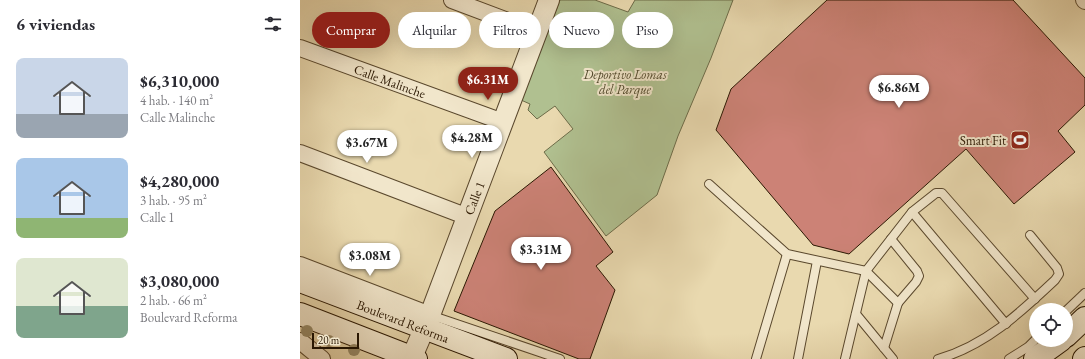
<!DOCTYPE html>
<html lang="es">
<meta charset="utf-8">
<style>
:root{--surface:#fff;--page:#f2f2f3;--text:#2b2b33;--muted:#7c7c81;--accent:#8f2418}
body{margin:0;font-family:"EB Garamond",serif;background:var(--page);color:var(--text);height:100vh;display:flex;flex-direction:column;font-size:15px;white-space:nowrap}
*{box-sizing:border-box;margin:0}
p{font-size:13px;color:var(--muted)}
.icon{flex:none;width:22px;height:22px;fill:none;stroke:currentColor;stroke-width:2;stroke-linecap:round;stroke-linejoin:round}
.map{position:relative;flex:1;overflow:hidden}
.panel{display:flex;flex-direction:column;background:var(--surface);width:300px}
.panel>*{flex:none}
.guide{position:absolute;left:12px;top:12px;width:380px;height:36px;display:flex;gap:8px}
.tools{position:absolute;left:729px;top:303px;display:grid;gap:8px}
.tools a{display:grid;place-items:center;width:44px;height:44px;border-radius:50%;background:var(--surface);box-shadow:0 4px 16px #0002;font-size:20px}
.scale{position:absolute;left:12px;bottom:10px;width:47px;box-sizing:border-box;padding-left:4px;border:2px solid #2a1702;border-top:0;font-size:11px;line-height:14px;white-space:nowrap;color:#2a1702;-webkit-text-stroke:3px #f1e6cb;paint-order:stroke}
.price{position:absolute;translate:-50% -34px;padding:0 9px;border-radius:14px;background:#fff;color:#222;font-size:13px;line-height:26px;filter:drop-shadow(0 1px 2px #0008)}
.price::after{content:'';position:absolute;left:50%;top:24px;width:12px;height:9px;margin-left:-6px;background:inherit;clip-path:polygon(0 0,100% 0,50% 100%)}
.price.active{background:var(--accent);color:#fff}
ul{padding:0;list-style:none}
li{display:flex;align-items:center;gap:12px;height:100px;padding:0 16px}
li span{display:grid;place-items:center;flex:none;width:112px;height:80px;border-radius:8px;color:#555}
li>.icon{margin-inline-start:auto}
span .icon{width:48px;height:48px;fill:#fffc;stroke-width:1}
li b{font-size:17px}
h2{display:flex;justify-content:space-between;align-items:center;height:48px;padding:0 16px;font-size:17px}
.pill{padding:0 14px;border-radius:18px;background:var(--surface);box-shadow:0 4px 16px #0002;font-size:14px;line-height:36px}
.pill.active{background:var(--accent);color:#fff}
main{display:flex;flex:1;min-height:0}
.map>svg:first-child{display:block}
.green{fill:#b0c090;stroke:#6d6c49}
.building{fill:#cc8276;stroke:#2a1702}
.lines{fill:none;stroke-linecap:round;stroke-linejoin:round}
.service-casing{stroke:#5a482d;stroke-width:10}
.minor-casing{stroke:#5a482d;stroke-width:18}
.tertiary-casing{stroke:#5a482d;stroke-width:22}
.secondary-casing{stroke:#2a1702;stroke-width:24}
.service{stroke:#f1e6cb;stroke-width:8}
.minor{stroke:#f1e6cb;stroke-width:16}
.tertiary{stroke:#f1e6cb;stroke-width:20}
.secondary{stroke:#f1e6cb;stroke-width:22}
.tree{fill:#968a68}
.labels{text-anchor:middle;stroke-width:4;stroke-linejoin:round;paint-order:stroke}
.park-label{font-size:13px;font-style:italic;fill:#524a2d;stroke:#f1e6cb}
.street-label{font-size:13px;fill:#2a1702;stroke:#f1e6cb}
.poi-label{font-size:13px;fill:#2a1702;stroke:#f1e6cb;text-anchor:end}
</style>
<main>
<section class="panel">
<h2>6 viviendas<svg class="icon" aria-label="filters" viewBox="0 0 24 24"><path d="M4 7h16M4 17h16"/><circle cx="9" cy="7" r="2"/><circle cx="15" cy="17" r="2"/></svg></h2>
<ul>
<li><span style="background:linear-gradient(#c9d6e8 70%,#9aa5b1 0)"><svg class="icon" aria-label="home" viewBox="0 0 24 24"><path d="M3 11l9-7 9 7M6 9v11h12V9"/></svg></span><div><b>$6,310,000</b><p>4 hab. · 140 m²</p><p>Calle Malinche</p></div></li>
<li><span style="background:linear-gradient(#a9c7e8 75%,#8fb573 0)"><svg class="icon" aria-label="home" viewBox="0 0 24 24"><path d="M3 11l9-7 9 7M6 9v11h12V9"/></svg></span><div><b>$4,280,000</b><p>3 hab. · 95 m²</p><p>Calle 1</p></div></li>
<li><span style="background:linear-gradient(#dfe7d0 60%,#7fa58c 0)"><svg class="icon" aria-label="home" viewBox="0 0 24 24"><path d="M3 11l9-7 9 7M6 9v11h12V9"/></svg></span><div><b>$3,080,000</b><p>2 hab. · 66 m²</p><p>Boulevard Reforma</p></div></li>
</ul>
</section>
<div class="map">
<svg width="785" height="359" viewBox="0 0 785 359">
<rect width="100%" height="100%" fill="#e9d9af"/>
<filter id="stains"><feTurbulence type="fractalNoise" baseFrequency=".005" numOctaves="4"/><feColorMatrix values="0 0 0 0 .2 0 0 0 0 .09 0 0 0 0 .02 0 0 0 .5 -.17"/></filter>
<radialGradient id="worn" r=".72"><stop offset=".6" stop-color="#630" stop-opacity="0"/><stop offset="1" stop-color="#630" stop-opacity=".3"/></radialGradient>
<polygon class="green" points="260,0 295,0 328,12 335,0 433,0 411,58 378,136 357,195 306,236 244,152 273,129 255,106 237,119 228,110 230,104 221,100"/>
<g class="building">
<polygon points="527,0 713,0 785,78 785,105 758,131 775,152 714,204 666,149 549,254 513,245 416,130 431,89"/>
<polygon points="251,167 313,252 296,266 315,290 290,359 279,359 154,311 195,211"/>
</g>
<g class="lines">
<defs>
<g id="service">
<polyline points="409,184 487,254 566,271 598,303 616,282 619,276 617,271 591,239"/>
<polyline points="612,212 706,324"/>
<polyline points="766,311 785,293"/>
<polyline points="556,314 593,359"/>
<polyline points="130,315 260,359"/>
<polyline points="584,348 598,303"/>
<polyline points="456,359 487,254"/>
<polyline points="498,359 517,261"/>
<polyline points="545,359 566,271 612,212 636,193 642,193 735,299"/>
<path d="M638 359C685 346 720 313 755 280L759 274 757 268 730 235"/>
<polyline points="709,359 728,347 736,339"/>
</g>
<g id="minor">
<polyline points="152,0 237,32"/>
<polyline points="784,0 785,1"/>
<polyline points="0,48 203,122"/>
<polyline points="0,153 168,217"/>
<polyline points="0,265 130,315"/>
<polyline points="0,341 22,359"/>
</g>
<polyline id="tertiary" points="112,357 130,315 249,0"/>
<g id="secondary">
<polyline points="0,281 206,359"/>
<polyline points="0,314 116,359"/>
<polyline points="766,336 785,318"/>
<polyline points="735,359 761,340"/>
<polyline points="784,359 785,358"/>
</g>
</defs>
<use href="#service" class="service-casing"/>
<use href="#minor" class="minor-casing"/>
<use href="#tertiary" class="tertiary-casing"/>
<use href="#secondary" class="secondary-casing"/>
<use href="#service" class="service"/>
<use href="#minor" class="minor"/>
<use href="#tertiary" class="tertiary"/>
<use href="#secondary" class="secondary"/>
</g>
<g class="tree">
<circle cx="7" cy="331" r="6"/>
<circle cx="29" cy="341" r="6"/>
<circle cx="54" cy="350" r="6"/>
</g>
<defs>
<symbol id="stadium-square" viewBox="-11 -11 22 22"><rect x="-9" y="-9" width="18" height="18" rx="4" fill="#8f2418" stroke="#f1e6cb"/><path d="M0-5a6.5 5 0 1 0 0 10a6.5 5 0 1 0 0-10ZM-3.5-1.8h7v3.6h-7Z" fill="#fff"/></symbol>
</defs>
<g fill-rule="evenodd">
<use href="#stadium-square" x="709" y="129" width="22" height="22"/>
</g>
<g class="labels">
<g class="park-label">
<text x="325" y="79">Deportivo Lomas<tspan x="325" dy="15">del Parque</tspan></text>
</g>
<g class="street-label">
<text transform="translate(90 81) rotate(20)" y="5">Calle Malinche</text>
<text transform="translate(174 198) rotate(-69)" y="5">Calle 1</text>
<text transform="translate(103 321) rotate(21)" y="5">Boulevard Reforma</text>
</g>
<g class="poi-label">
<text x="706" y="145">Smart Fit</text>
</g>
</g>
<rect width="100%" height="100%" filter="url(#stains)"/>
<rect width="100%" height="100%" fill="url(#worn)"/>
</svg>
<div class="tools">
<a><svg class="icon" aria-label="locate" viewBox="0 0 24 24"><circle cx="12" cy="12" r="6"/><path d="M12 2v4M12 18v4M2 12h4M18 12h4"/></svg></a>
</div>
<div class="scale">20 m</div>
<b class="price active" style="left:188px;top:101px">$6.31M</b>
<b class="price" style="left:599px;top:109px">$6.86M</b>
<b class="price" style="left:172px;top:159px">$4.28M</b>
<b class="price" style="left:67px;top:164px">$3.67M</b>
<b class="price" style="left:241px;top:271px">$3.31M</b>
<b class="price" style="left:70px;top:277px">$3.08M</b>
<div class="guide">
<a class="pill active">Comprar</a>
<a class="pill">Alquilar</a>
<a class="pill">Filtros</a>
<a class="pill">Nuevo</a>
<a class="pill">Piso</a>
</div>
</div>
</main>
